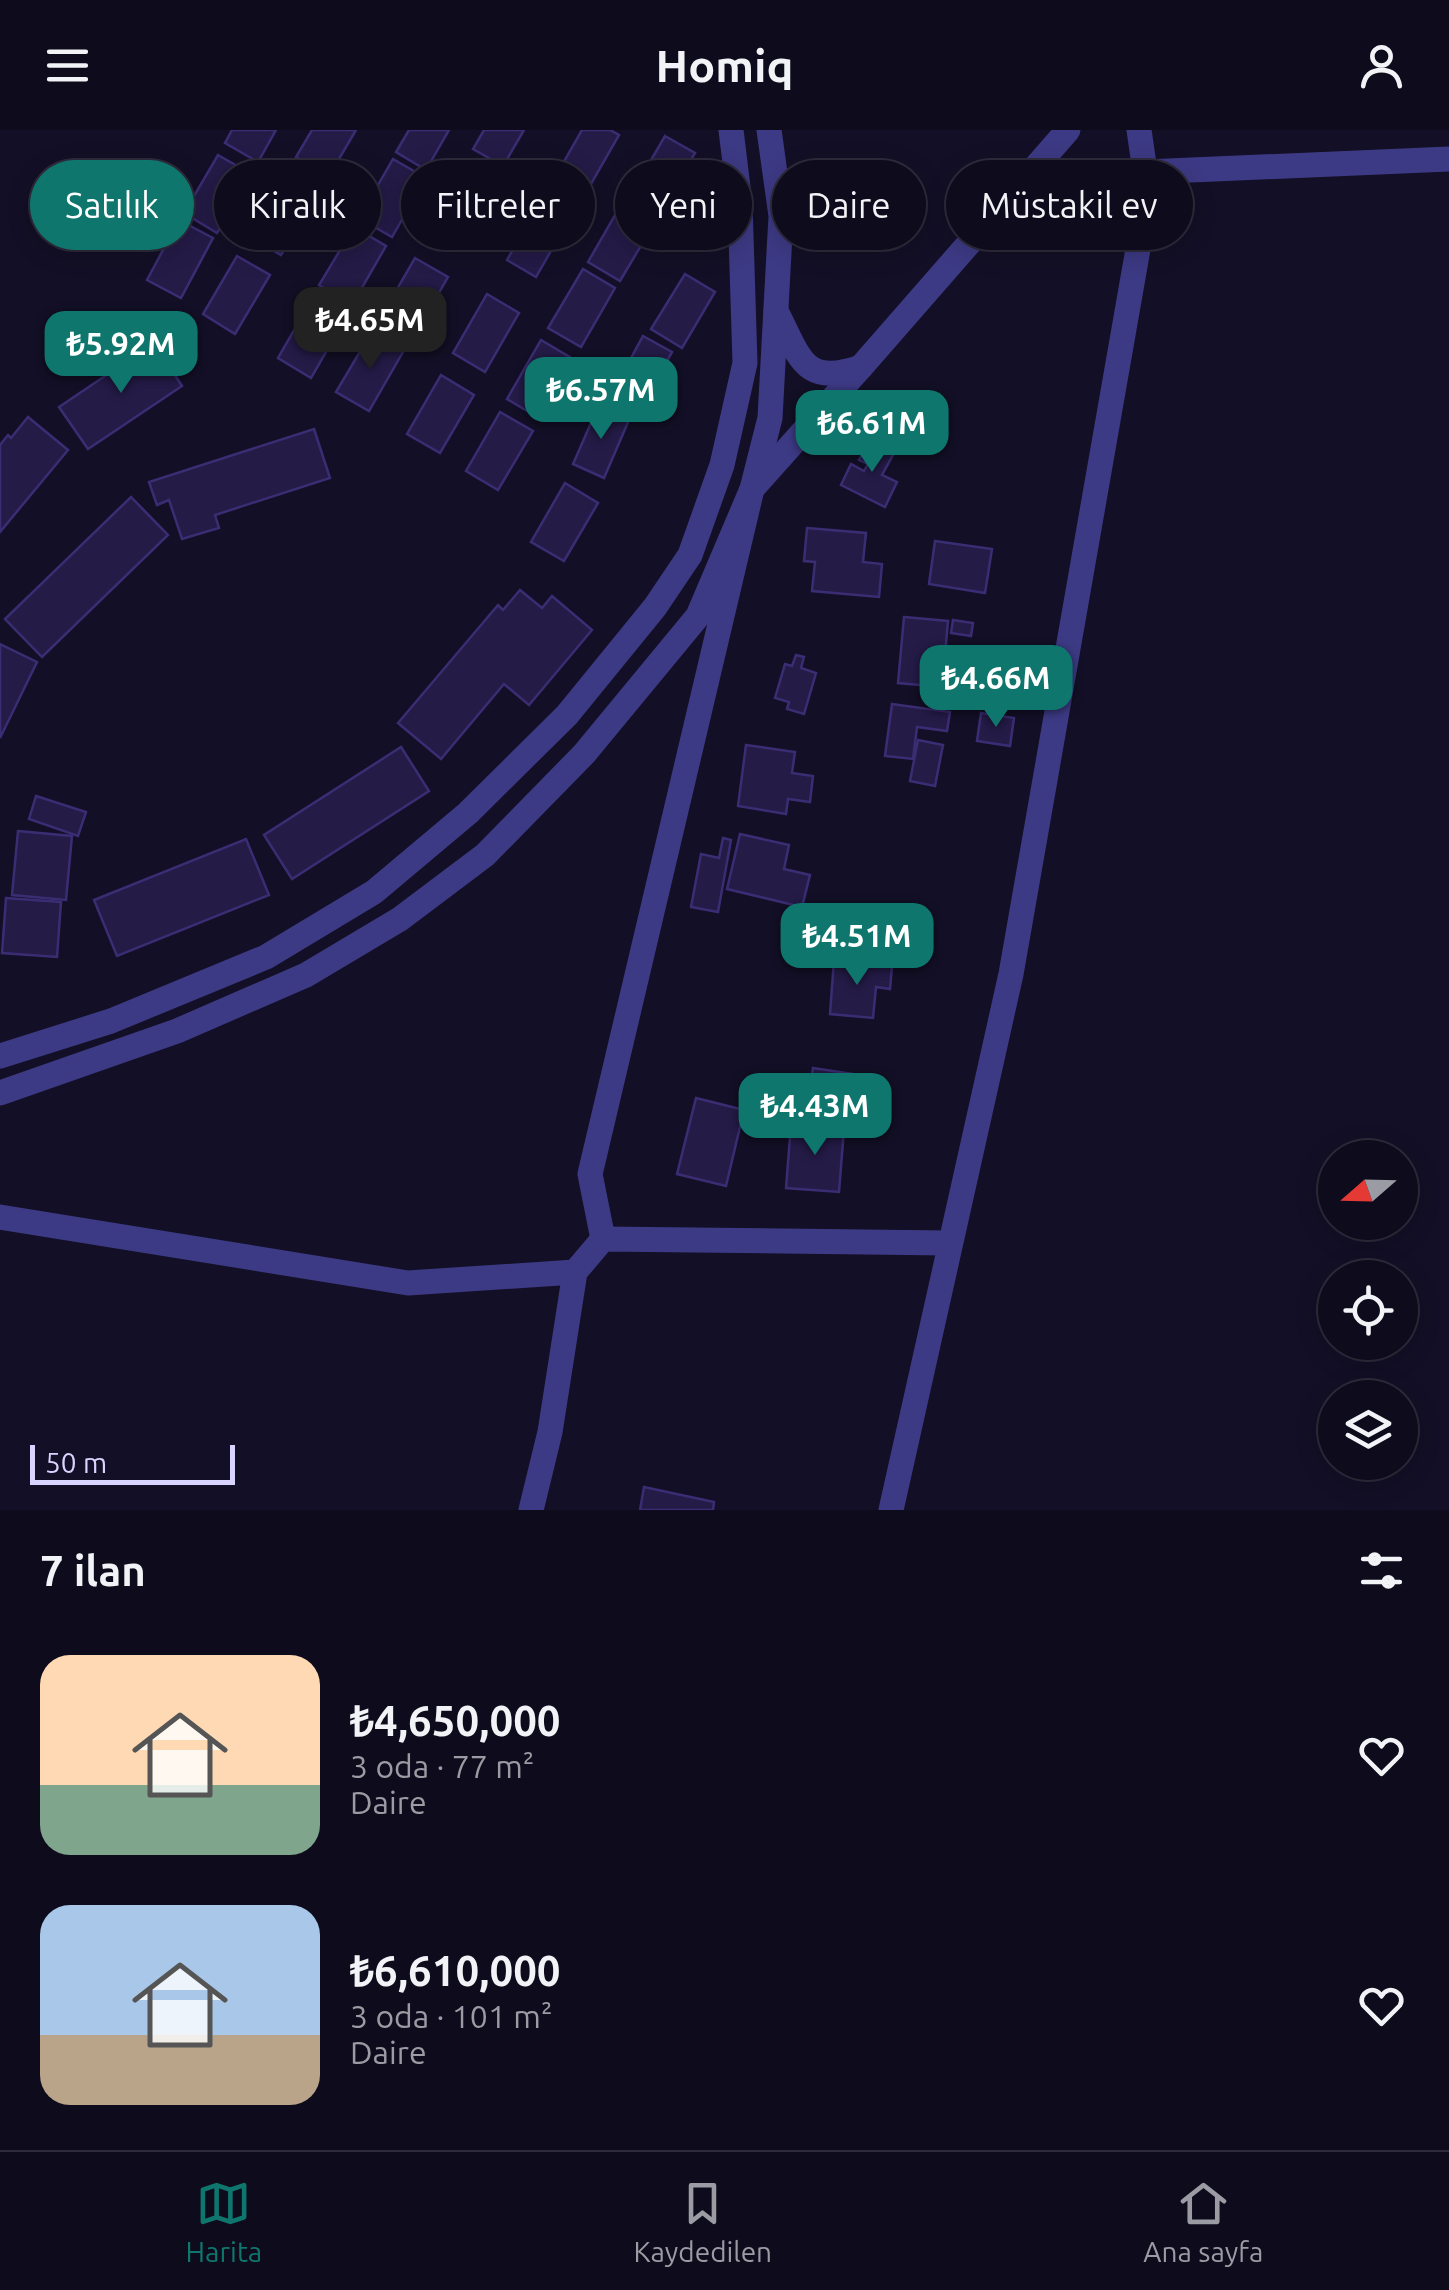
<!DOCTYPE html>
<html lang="tr">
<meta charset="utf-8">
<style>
:root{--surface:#0e0b1c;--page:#1c1929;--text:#f1f3f6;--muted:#9b9ba3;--line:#2e2b3b;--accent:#0f766e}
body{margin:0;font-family:Ubuntu,sans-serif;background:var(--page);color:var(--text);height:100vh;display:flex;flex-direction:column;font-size:38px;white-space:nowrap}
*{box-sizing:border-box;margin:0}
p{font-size:32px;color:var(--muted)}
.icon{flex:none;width:55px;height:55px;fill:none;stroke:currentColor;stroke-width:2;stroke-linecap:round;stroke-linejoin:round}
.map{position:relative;height:1380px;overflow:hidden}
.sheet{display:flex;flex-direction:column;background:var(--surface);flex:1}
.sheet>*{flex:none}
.guide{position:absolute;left:30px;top:30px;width:1390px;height:90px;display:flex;gap:20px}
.needle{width:65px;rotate:250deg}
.tools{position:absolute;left:1318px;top:1010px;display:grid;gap:20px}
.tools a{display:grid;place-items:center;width:100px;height:100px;border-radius:50%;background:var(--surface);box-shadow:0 5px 25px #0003,0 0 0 2px var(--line);font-size:50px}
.scale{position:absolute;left:30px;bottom:25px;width:205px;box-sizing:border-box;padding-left:10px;border:5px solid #d9d4ff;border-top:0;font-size:28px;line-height:35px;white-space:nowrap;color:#d9d4ff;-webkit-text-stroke:8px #130f26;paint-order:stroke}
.price{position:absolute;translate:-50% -85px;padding:0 22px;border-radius:20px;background:var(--accent);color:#fff;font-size:32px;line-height:65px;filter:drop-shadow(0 2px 5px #0008)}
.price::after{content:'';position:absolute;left:50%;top:60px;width:30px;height:22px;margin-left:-15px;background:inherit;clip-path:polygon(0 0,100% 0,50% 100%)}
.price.selected{background:#222;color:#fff}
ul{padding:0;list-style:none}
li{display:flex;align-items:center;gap:30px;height:250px;padding:0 40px}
li span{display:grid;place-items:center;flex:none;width:280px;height:200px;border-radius:30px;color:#555}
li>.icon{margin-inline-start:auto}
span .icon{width:120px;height:120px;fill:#fffc;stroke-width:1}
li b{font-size:42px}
h2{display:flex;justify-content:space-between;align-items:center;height:120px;padding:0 40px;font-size:42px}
.tag{padding:0 35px;border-radius:45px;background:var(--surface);box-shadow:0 5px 25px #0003,0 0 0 2px var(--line);font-size:35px;line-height:90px}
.tag.selected{background:var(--accent);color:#fff}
header{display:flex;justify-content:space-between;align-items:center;height:130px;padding:0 40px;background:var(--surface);font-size:45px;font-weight:700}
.dock{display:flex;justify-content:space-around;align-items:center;height:140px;border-top:2px solid var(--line);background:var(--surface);font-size:28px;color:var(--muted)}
.dock a{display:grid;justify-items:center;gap:5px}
.dock .selected{color:var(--accent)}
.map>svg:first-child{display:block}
.building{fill:#241b47;stroke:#3b2d73;stroke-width:2.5}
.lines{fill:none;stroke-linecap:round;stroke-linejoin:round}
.minor{stroke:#3d3a85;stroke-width:25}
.tertiary{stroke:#3d3a85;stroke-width:25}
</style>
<header><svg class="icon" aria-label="menu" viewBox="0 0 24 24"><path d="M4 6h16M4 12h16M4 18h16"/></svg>Homiq<svg class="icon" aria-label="person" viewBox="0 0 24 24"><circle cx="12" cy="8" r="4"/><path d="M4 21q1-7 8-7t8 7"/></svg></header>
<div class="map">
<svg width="1449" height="1380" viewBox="0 0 1449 1380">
<rect width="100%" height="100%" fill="#130f26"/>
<g class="building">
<polygon points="232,0 276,0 258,32 225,13"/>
<polygon points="312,0 356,0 329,46 296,27"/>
<polygon points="409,0 449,0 426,40 396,22"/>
<polygon points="484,0 524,0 503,36 473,19"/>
<polygon points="582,0 610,0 619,5 584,66 554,49"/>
<polygon points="665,6 695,23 659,84 630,66"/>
<polygon points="218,25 251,44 217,103 184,83"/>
<polygon points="393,29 426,48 392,107 359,88"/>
<polygon points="467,39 497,56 462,116 432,99"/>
<polygon points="282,47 315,66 281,125 248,106"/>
<polygon points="542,69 571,86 536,147 507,130"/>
<polygon points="622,73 655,92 620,151 588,132"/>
<polygon points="179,90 213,108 181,168 147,150"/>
<polygon points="354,97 386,116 352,175 319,155"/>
<polygon points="237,126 270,145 235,204 203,184"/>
<polygon points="415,128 448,147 414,206 381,187"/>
<polygon points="583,139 615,158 581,217 548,198"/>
<polygon points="685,144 715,162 682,218 651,199"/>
<polygon points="487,164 519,183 485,242 453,223"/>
<polygon points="312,169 345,189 311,248 278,228"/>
<polygon points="371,203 403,222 369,281 336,262"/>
<polygon points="643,206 672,222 641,279 612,263"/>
<polygon points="541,210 573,229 539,288 507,269"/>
<polygon points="154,213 182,256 88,319 59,277"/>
<polygon points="441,245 474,265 440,323 407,304"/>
<polygon points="598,277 629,290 604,348 573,334"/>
<polygon points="500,282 533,301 498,360 466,341"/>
<polygon points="28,287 68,320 0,402 0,315 8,305 11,308"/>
<polygon points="314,299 330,348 215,385 219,398 182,409 169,370 157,375 149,352"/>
<polygon points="869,310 894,323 882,345 897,352 885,377 841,355 851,334 864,341 868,334 859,330"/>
<polygon points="565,353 598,373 564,431 531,412"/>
<polygon points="131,367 168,405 42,527 5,489"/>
<polygon points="807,398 866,403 863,432 882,434 879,467 812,461 815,432 804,431"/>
<polygon points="935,411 992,419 985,463 929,454"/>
<polygon points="520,460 542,478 552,466 592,500 529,575 504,554 441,629 398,593 498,475 503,480"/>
<polygon points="904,487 948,491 942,557 898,553"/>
<polygon points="953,490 973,493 971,506 951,503"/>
<polygon points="0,514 37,532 0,608"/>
<polygon points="796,525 804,527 801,538 816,543 804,584 787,579 789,572 775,568 785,534 792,536"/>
<polygon points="892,574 950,582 947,601 917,597 913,629 885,626"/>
<polygon points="981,583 1014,588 1010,616 977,611"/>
<polygon points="918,610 943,615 935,656 910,651"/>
<polygon points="746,615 795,622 792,643 813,646 810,672 788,669 786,684 738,676"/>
<polygon points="401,617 429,661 292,749 264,705"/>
<polygon points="36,666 86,682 78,706 29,689"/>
<polygon points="18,701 72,706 66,770 12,765"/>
<polygon points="740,704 789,715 784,739 810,745 802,777 727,759"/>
<polygon points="723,708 731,710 718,782 691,777 701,724 719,728"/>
<polygon points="246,709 269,765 117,826 94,770"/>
<polygon points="6,768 61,772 57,827 2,823"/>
<polygon points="834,830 892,836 890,859 876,857 873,888 830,884"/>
<polygon points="813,938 873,947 866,994 806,984"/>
<polygon points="696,968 744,980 726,1056 677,1044"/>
<polygon points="791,994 844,999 839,1062 786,1058"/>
<polygon points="644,1357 714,1372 713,1380 640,1380"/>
</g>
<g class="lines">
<g class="minor">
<polyline points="1145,42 1449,29"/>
<polyline points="861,237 1068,0"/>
<polyline points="0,1087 408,1153 575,1142"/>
<path d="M603 1109 590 1044 752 359 861 237C803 257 800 227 776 181"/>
<polyline points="531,1380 550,1302 575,1142 603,1109 948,1113"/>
</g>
<g class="tertiary">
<polyline points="0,926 111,891 266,827 374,762 468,683 567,585 655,477 690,425 722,335 745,233 740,74 731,0"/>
<polyline points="0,963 177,901 306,845 400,789 485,725 584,624 698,486 752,359 770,288 781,86 769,0"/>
<polyline points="891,1380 1011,844 1148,62 1139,0"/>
</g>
</g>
</svg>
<div class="tools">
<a><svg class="needle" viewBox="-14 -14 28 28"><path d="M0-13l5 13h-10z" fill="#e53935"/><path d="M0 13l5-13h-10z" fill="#9b9ba3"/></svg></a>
<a><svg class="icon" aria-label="locate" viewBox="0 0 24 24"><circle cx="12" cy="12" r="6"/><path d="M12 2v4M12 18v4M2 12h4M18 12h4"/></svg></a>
<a><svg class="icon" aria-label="layers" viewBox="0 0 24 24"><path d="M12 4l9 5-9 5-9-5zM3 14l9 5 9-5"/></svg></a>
</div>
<div class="scale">50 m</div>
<b class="price selected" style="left:370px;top:242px">₺4.65M</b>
<b class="price" style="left:121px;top:266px">₺5.92M</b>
<b class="price" style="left:601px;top:312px">₺6.57M</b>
<b class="price" style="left:872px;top:345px">₺6.61M</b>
<b class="price" style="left:996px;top:600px">₺4.66M</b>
<b class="price" style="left:857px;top:858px">₺4.51M</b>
<b class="price" style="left:815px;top:1028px">₺4.43M</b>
<div class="guide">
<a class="tag selected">Satılık</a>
<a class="tag">Kiralık</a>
<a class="tag">Filtreler</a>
<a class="tag">Yeni</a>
<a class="tag">Daire</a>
<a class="tag">Müstakil ev</a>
</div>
</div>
<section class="sheet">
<h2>7 ilan<svg class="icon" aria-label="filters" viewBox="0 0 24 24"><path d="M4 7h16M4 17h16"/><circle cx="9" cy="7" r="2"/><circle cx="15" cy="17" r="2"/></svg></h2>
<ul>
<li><span style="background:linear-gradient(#ffd9b3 65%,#7fa58c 0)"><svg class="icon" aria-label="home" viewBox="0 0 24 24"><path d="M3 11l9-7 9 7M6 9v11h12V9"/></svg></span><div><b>₺4,650,000</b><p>3 oda · 77 m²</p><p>Daire</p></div><svg class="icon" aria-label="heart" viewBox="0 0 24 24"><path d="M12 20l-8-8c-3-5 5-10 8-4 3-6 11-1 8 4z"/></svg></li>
<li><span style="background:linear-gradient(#a9c7e8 65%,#b9a48a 0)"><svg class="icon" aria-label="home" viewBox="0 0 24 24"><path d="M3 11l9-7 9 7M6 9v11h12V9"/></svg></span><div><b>₺6,610,000</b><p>3 oda · 101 m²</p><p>Daire</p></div><svg class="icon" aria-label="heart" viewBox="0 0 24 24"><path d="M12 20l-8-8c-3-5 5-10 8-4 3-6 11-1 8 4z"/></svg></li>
</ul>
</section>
<nav class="dock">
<a class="selected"><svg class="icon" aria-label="map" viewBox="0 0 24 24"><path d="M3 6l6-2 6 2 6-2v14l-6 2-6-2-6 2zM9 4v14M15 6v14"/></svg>Harita</a>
<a><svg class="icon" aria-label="saved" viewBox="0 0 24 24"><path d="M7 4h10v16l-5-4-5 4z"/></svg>Kaydedilen</a>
<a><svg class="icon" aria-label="home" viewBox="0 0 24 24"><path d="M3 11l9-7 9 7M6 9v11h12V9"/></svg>Ana sayfa</a>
</nav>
